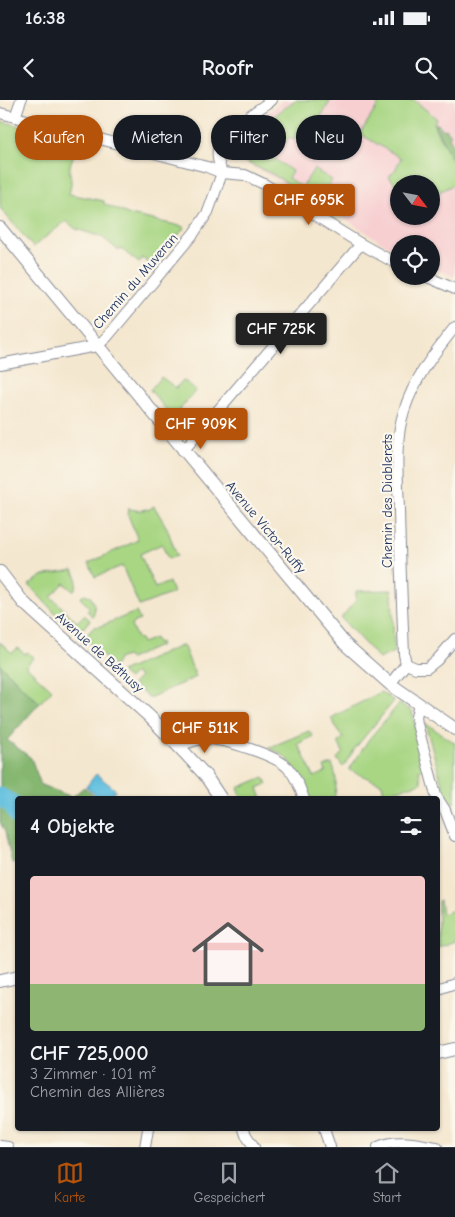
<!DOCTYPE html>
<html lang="de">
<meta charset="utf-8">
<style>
:root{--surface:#171b24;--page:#20242c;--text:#f1f3f6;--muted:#9ea1a6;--line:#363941;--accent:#b45309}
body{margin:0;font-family:"Comic Neue",sans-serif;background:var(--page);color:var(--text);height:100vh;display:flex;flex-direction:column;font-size:19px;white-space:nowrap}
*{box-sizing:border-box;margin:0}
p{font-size:16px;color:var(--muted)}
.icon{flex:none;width:28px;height:28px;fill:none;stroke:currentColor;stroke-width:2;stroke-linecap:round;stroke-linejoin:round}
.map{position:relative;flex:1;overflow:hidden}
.details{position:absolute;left:15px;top:696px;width:425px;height:335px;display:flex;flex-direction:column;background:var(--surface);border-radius:5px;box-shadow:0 1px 4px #0004}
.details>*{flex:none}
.top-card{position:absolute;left:15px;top:15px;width:425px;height:45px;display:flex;gap:10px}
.needle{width:32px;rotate:122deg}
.fabs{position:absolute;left:390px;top:75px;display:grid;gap:10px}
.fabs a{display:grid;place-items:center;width:50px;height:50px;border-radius:50%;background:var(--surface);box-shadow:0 1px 4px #0004;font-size:25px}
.price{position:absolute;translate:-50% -42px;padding:0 11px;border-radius:5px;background:var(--accent);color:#fff;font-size:16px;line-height:32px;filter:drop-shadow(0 1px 2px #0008)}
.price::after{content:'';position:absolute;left:50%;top:30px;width:15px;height:11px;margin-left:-8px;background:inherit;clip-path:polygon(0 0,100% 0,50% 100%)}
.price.selected{background:#222;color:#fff}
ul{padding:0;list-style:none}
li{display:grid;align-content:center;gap:10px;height:265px;padding:0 15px}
li span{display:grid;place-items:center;height:155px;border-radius:5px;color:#555}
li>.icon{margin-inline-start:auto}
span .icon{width:90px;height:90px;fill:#fffc;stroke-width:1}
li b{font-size:21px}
h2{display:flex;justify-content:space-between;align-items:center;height:60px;padding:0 15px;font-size:21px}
.tag{padding:0 18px;border-radius:22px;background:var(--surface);box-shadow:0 1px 4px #0004;font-size:18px;line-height:45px}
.tag.selected{background:var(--accent);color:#fff}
.status{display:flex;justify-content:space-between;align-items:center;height:35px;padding:0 25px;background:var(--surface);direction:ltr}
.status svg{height:14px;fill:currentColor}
header{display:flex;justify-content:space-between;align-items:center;height:65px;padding:0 15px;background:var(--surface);font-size:22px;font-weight:800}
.dock{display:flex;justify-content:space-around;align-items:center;height:70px;border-top:1px solid var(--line);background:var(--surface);font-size:14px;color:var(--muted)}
.dock a{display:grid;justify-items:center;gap:2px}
.dock .selected{color:var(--accent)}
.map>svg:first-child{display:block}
.built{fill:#f7cfd1;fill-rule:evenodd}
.green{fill:#a8d683;stroke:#628270}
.forest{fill:#86b771;stroke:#507368}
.water{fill:#60bfde;stroke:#3e779e}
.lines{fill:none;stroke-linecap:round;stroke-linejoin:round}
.river{stroke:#60bfde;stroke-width:19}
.minor-casing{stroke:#888b96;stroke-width:12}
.tertiary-casing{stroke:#888b96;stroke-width:14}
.minor{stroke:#fff;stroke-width:10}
.tertiary{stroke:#fff;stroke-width:12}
.labels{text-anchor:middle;stroke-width:4.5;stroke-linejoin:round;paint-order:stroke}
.street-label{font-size:14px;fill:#1b2f5e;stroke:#fbf7ec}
</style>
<div class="status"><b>16:38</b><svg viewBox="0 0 49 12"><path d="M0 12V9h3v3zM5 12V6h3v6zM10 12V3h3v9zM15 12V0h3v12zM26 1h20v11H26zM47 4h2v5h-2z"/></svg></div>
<header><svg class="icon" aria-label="back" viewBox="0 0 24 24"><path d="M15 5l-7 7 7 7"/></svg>Roofr<svg class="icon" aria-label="search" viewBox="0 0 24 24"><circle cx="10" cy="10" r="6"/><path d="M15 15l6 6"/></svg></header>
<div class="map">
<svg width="455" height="1047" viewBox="0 0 455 1047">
<rect width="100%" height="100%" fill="#fbf7ec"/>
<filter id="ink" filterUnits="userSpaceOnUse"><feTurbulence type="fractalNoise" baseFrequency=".02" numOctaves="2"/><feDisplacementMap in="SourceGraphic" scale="10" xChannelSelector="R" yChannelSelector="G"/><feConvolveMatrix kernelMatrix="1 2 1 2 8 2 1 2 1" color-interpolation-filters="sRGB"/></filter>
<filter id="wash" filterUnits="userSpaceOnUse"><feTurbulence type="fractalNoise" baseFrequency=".0096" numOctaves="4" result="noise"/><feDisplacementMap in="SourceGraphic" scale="20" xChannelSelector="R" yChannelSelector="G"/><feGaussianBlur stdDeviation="1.12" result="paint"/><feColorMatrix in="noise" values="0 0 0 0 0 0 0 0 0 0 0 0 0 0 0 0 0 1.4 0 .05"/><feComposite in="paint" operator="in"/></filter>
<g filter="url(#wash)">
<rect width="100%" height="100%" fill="#f4e7cf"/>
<path class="built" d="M284 0H455V177L431 167V144H399V153L318 102 232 56 229 45 233 39ZM399 84H431V116H399Z"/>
<g class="green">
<path d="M295 0H331L317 23 308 17 294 40 289 37 277 56 274 54 272 57 292 71 288 78 302 87 314 69 332 80 318 102 272 74 232 56C230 52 228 48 230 44 233 36 255 23 262 17L269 20Z"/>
<polygon points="381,0 414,0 436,18 434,24 435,29 455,63 455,84 431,96 431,84 399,84 399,90 389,76 395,70 401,58 360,34"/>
<path d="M0 21 81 41C79 50 73 54 71 62 68 73 71 74 71 82 71 86 70 90 69 94L104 101V104L130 115 185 127 153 166 142 158 139 163 120 148 118 150 102 137 76 129 66 121 33 147 0 108Z"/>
<polygon points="161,277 176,288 182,281 186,282 196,290 177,313 185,320 179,325 150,290"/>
<path d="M154 406 167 428 177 456 168 459 162 444 140 454 155 488 169 482 173 493 139 506 122 466 95 477 89 463 138 440 128 415 129 408C136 411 140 411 147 409L148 410Z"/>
<polygon points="73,470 77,478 76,488 73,491 64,483 51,497 77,522 84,515 90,520 79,533 54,512 29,485 42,476"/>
<polygon points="392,490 394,552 379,559 341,518 356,500 356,491"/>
<path d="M85 494 90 496C94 503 96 509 93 517L87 511 90 508 80 498Z"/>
<polygon points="136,512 140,520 134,522 131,526 137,538 140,539 142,543 155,538 157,543 160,542 161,545 130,559 126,556 118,559 114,567 84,538 95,526 98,527"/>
<polygon points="0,542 12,553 17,548 25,554 27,552 34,557 26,566 52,590 40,603 24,589 0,564"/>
<polygon points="183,545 196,577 149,598 133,584 140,577 135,573 129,579 121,572"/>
<polygon points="381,592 394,601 356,647 343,667 337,659 343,652 338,642 343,639 331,618"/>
<polygon points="399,604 412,611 425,668 419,670 421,683 384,694 382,684 349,670 369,639"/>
<polygon points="425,623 455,643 455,702 449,703 447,702"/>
<path d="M309 631 313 636 298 644 314 677 326 672 324 667 332 664C337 676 337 686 334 699H308C298 675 294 656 268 648Z"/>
<polygon points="264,677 267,684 258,688 262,699 242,699 238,688"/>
<polygon points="440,800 442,814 455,810 455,841 438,847 438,801"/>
</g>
<g class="forest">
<polygon points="434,24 438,24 444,30 446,29 451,35 449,37 455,48 454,63"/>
<polygon points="0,564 24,589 40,603 7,640 31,658 41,685 72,697 84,687 97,699 18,699 17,763 12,763 5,732 0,722"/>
</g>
<polygon class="water" points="96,674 116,690 109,699 100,699 86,687"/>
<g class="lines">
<polyline class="river" points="0,697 12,704 18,716"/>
</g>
</g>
<g filter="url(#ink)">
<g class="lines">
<defs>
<g id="minor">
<polyline points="0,13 207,67 222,73 245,75 266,85 361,144 399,165"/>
<polyline points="15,17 21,0"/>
<path d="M222 73C220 66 216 58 218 50 220 33 258 10 272 0"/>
<polyline points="425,176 455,189"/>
<polyline points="0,264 97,246 107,237 194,133 208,112 222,73"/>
<polyline points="183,351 361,144"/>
<path d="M406 564 404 554C402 506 400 458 399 410 398 377 394 342 404 311 414 279 434 253 455 227"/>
<polyline points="406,564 416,568 427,568 437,560 455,539"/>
<polyline points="390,584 406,564"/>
<polyline points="419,604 416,617 417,624 437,699"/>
<path d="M178 646C188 643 198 638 209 639 226 640 276 655 288 668 296 677 300 688 304 699"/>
<polyline points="438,699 445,710 455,736"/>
<polyline points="438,889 455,883"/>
<polyline points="244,1029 246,1035 254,1047"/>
<polyline points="324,1029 330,1047"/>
<polyline points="0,1046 8,1047"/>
<polyline points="145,1047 148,1029"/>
<path d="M378 1047C397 1038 417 1044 437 1047"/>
</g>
<g id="tertiary">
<polyline points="0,128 345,544 390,584 455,629"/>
<polyline points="0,472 23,502 150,617 184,652 205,675 221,699"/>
<polyline points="0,881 18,877"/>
<polyline points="438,953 455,949"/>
</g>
</defs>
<use href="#minor" class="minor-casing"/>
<use href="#tertiary" class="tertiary-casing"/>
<use href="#minor" class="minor"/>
<use href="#tertiary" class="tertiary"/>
</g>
</g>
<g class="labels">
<g class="street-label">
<text transform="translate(135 181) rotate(-49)" y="5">Chemin du Muveran</text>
<text transform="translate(387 401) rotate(-90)" y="5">Chemin des Diablerets</text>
<text transform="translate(266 427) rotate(50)" y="5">Avenue Victor-Ruffy</text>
<text transform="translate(100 552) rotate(42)" y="5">Avenue de Béthusy</text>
</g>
</g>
</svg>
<div class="fabs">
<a><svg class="needle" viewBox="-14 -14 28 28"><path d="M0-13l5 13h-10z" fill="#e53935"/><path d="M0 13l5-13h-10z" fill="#9ea1a6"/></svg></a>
<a><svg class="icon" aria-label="locate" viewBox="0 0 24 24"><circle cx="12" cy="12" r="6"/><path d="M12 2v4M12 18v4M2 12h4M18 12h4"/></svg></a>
</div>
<b class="price" style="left:309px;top:126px">CHF 695K</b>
<b class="price selected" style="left:281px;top:255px">CHF 725K</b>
<b class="price" style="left:201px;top:350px">CHF 909K</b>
<b class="price" style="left:205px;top:654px">CHF 511K</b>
<div class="top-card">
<a class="tag selected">Kaufen</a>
<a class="tag">Mieten</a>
<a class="tag">Filter</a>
<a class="tag">Neu</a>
</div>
<section class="details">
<h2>4 Objekte<svg class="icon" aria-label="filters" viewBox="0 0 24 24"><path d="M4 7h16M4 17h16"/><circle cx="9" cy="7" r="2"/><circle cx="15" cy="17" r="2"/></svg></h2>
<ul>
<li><span style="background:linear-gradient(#f6c9c9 70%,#8fb573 0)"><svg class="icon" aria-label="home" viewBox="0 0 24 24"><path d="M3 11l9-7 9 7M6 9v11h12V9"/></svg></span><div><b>CHF 725,000</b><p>3 Zimmer · 101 m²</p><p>Chemin des Allières</p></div></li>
</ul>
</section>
</div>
<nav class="dock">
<a class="selected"><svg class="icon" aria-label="map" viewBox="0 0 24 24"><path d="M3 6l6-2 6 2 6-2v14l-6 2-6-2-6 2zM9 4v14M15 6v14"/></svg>Karte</a>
<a><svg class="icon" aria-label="saved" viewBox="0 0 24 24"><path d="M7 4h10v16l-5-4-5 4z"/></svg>Gespeichert</a>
<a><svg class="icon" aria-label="home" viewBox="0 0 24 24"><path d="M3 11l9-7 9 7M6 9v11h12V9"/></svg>Start</a>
</nav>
